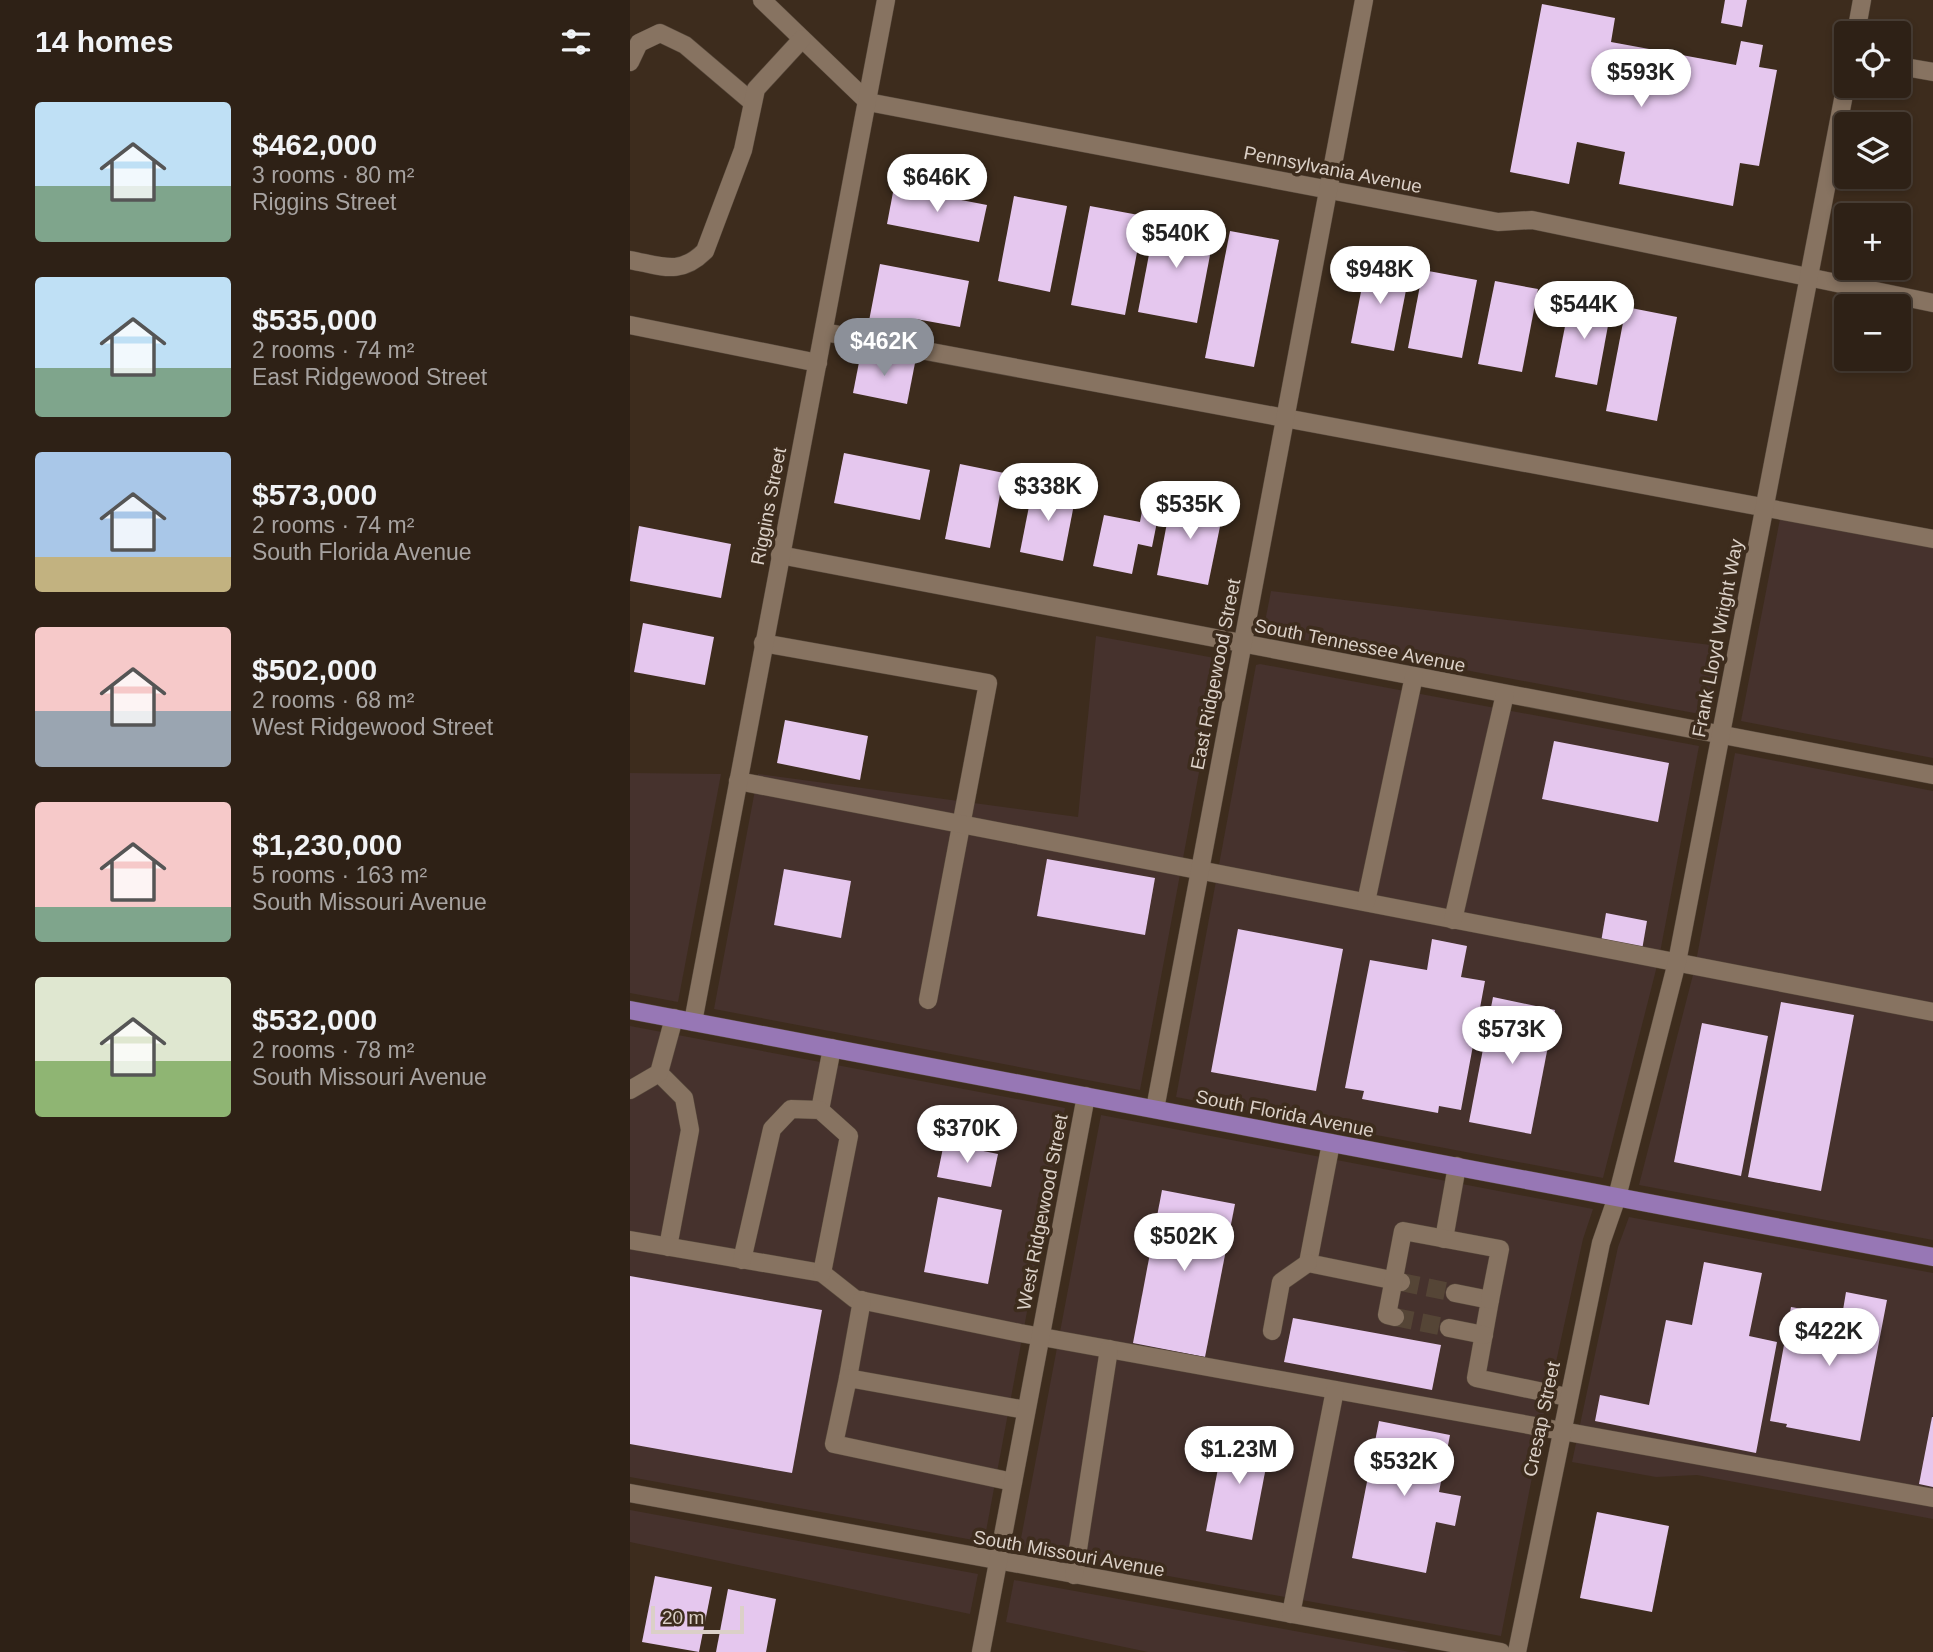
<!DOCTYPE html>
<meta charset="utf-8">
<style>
:root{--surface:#2e2116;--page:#36291f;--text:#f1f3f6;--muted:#a7a3a1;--line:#493e35;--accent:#8c9099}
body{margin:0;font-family:Arial,sans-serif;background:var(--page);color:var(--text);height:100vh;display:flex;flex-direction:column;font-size:26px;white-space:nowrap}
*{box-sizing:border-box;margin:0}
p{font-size:23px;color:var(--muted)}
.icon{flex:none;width:38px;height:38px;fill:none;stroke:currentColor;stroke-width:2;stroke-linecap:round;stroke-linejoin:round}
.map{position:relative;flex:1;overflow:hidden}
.drawer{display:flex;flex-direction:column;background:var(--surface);width:630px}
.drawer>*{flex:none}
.controls{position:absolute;left:1204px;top:21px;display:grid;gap:14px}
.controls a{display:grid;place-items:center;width:77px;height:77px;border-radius:7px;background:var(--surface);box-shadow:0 4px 10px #0003,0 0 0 2px var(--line);font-size:35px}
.scale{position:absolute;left:21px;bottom:18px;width:93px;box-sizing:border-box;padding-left:7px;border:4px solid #dbd0c7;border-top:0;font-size:19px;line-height:24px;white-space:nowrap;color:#dbd0c7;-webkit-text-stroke:5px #3d2c1d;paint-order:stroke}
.price{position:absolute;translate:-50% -60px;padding:0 16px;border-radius:24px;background:#fff;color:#222;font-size:23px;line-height:46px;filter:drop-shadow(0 2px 4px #0008)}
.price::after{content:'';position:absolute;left:50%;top:42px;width:21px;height:16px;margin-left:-10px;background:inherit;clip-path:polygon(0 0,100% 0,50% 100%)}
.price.selected{background:var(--accent);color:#fff}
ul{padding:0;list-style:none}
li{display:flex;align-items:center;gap:21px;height:175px;padding:0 35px}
li span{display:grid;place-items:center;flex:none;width:196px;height:140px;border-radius:7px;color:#555}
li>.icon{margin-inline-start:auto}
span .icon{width:84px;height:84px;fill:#fffc;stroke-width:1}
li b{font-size:30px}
h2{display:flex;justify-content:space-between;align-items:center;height:84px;padding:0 35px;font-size:30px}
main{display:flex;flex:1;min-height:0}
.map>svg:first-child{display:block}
.commercial{fill:#46322d}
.building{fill:#e5c7ee}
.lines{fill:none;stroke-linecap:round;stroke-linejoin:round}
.minor-tunnel{stroke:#554536;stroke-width:18;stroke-dasharray:18 9;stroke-linecap:butt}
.minor-casing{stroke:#57493c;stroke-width:19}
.major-casing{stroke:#57493c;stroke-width:19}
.minor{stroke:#877361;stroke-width:18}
.major{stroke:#9777b5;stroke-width:18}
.labels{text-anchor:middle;stroke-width:7;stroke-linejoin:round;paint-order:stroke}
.street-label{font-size:19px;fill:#dbd0c7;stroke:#3d2c1d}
</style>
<main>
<section class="drawer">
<h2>14 homes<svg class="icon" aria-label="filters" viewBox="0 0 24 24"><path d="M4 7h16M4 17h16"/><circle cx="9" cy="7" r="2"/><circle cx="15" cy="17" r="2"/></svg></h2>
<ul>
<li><span style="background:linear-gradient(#bfe0f5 60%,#7fa58c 0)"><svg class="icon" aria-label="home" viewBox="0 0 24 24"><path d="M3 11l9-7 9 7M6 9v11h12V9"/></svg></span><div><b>$462,000</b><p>3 rooms · 80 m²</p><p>Riggins Street</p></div></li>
<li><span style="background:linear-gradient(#bfe0f5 65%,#7fa58c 0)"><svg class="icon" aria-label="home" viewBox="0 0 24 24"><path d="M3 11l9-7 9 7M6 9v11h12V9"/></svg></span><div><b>$535,000</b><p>2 rooms · 74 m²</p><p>East Ridgewood Street</p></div></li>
<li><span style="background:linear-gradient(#a9c7e8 75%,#c2b280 0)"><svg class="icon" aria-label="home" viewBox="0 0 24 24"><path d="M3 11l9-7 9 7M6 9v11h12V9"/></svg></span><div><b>$573,000</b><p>2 rooms · 74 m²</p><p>South Florida Avenue</p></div></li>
<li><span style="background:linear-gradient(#f6c9c9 60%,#9aa5b1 0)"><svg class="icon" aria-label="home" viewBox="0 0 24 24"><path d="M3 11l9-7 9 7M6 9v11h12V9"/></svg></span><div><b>$502,000</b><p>2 rooms · 68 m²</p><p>West Ridgewood Street</p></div></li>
<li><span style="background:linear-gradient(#f6c9c9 75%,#7fa58c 0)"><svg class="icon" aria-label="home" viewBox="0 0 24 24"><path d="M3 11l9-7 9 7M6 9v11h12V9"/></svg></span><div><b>$1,230,000</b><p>5 rooms · 163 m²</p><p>South Missouri Avenue</p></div></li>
<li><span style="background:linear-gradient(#dfe7d0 60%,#8fb573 0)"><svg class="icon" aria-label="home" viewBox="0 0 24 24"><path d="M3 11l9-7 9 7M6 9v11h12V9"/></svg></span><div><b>$532,000</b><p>2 rooms · 78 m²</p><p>South Missouri Avenue</p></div></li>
</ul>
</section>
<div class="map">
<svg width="1303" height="1652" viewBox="0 0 1303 1652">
<rect width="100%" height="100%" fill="#3d2c1d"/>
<g class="commercial">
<polygon points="1150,519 1303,537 1303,758 1111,721"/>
<polygon points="641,591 1089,646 1075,715 633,632"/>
<polygon points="466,636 590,659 510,1090 84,1009 128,774 448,817"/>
<polygon points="630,664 1069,746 1029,958 973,1178 546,1097 626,665"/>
<polygon points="1105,753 1303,791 1303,1240 1009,1185 1065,967"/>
<polygon points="0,773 91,774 48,1002 0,993"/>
<polygon points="0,1026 435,1108 354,1542 0,1477"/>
<polygon points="471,1115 963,1209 953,1239 912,1426 871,1636 389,1549"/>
<polygon points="999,1217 1303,1273 1303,1519 1067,1475 1026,1477 942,1462 988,1247"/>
<polygon points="0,1510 348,1574 340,1614 0,1542"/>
<polygon points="384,1580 780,1652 518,1652 376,1622"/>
</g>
<g class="building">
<polygon points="1095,0 1117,0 1112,27 1091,23"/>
<polygon points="912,4 985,18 981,42 1106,65 1111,41 1133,45 1129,67 1147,70 1129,166 1110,163 1103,206 989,184 995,152 947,142 939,184 880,172"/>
<polygon points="264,187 357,205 349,242 257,224"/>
<polygon points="384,196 437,206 420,292 368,281"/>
<polygon points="460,206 514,216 495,315 441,305"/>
<polygon points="526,218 585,229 567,323 508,312"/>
<polygon points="600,231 649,240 624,367 575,358"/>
<polygon points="737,261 780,270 764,351 721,343"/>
<polygon points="250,264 339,281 330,327 286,319 283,334 238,326"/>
<polygon points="793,270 847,280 832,358 778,348"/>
<polygon points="865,281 908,289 892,372 848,364"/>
<polygon points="941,296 982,304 967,385 925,377"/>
<polygon points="996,307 1047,317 1027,421 976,411"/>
<polygon points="231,352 285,363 277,404 223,393"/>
<polygon points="214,453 300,470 290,520 204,503"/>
<polygon points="330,464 374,473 360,548 315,539"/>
<polygon points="403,486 446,494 433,561 390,552"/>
<polygon points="516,489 533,492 522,547 508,544 502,574 463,566 474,515 510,522"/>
<polygon points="542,497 594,507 578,585 527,575"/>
<polygon points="9,526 101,544 91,598 0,581"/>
<polygon points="13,623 84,637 75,685 4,672"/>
<polygon points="155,720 238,736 230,780 147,763"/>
<polygon points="924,741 1039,763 1028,822 912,799"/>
<polygon points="417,859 525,878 515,935 407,916"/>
<polygon points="154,869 221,881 211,938 144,925"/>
<polygon points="976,913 1017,921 1012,950 971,942"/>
<polygon points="608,929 713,949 686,1091 581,1072"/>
<polygon points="802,939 837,946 831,977 855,981 831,1110 809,1106 808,1113 732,1099 734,1091 715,1088 740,960 797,970"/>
<polygon points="863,997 925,1010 901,1134 839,1122"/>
<polygon points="1151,1002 1224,1015 1191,1191 1118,1177"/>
<polygon points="1072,1023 1138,1036 1111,1176 1044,1162"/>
<polygon points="314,1143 368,1154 361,1187 307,1177"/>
<polygon points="532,1190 605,1204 575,1357 503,1343"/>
<polygon points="308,1197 372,1210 358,1284 294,1272"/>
<polygon points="1074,1262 1132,1273 1119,1336 1147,1342 1126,1453 965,1421 970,1395 1019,1405 1036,1320 1062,1325"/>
<polygon points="0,1276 192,1310 162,1473 0,1444"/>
<polygon points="1216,1292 1257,1300 1230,1441 1156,1427 1157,1424 1140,1421 1161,1307 1212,1316"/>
<polygon points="663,1318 811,1345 802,1390 654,1362"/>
<polygon points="1302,1417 1303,1417 1303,1487 1289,1484"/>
<polygon points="749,1421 820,1435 809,1492 831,1496 825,1526 806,1522 796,1573 722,1558"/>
<polygon points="595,1432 641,1441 622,1540 576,1531"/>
<polygon points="967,1512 1039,1526 1022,1612 950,1598"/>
<polygon points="25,1576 82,1587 69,1652 12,1642"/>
<polygon points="98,1589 146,1599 136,1652 86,1652"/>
</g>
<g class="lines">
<g class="minor-tunnel">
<polyline points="771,1282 825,1293"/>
<polyline points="765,1317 819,1328"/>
</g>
<defs>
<g id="minor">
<polyline points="132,0 238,102 868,222 902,220 1303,303"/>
<polyline points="1226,33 1232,0"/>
<polyline points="0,62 9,43 30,33 55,45 122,102"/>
<polyline points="1269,66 1303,72"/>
<path d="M0 260C32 266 50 276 75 251L113 150 126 89 172 39"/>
<polyline points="0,325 188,363"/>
<polyline points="194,332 1303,539"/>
<polyline points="150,555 1303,775"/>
<polyline points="133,643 358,683 298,1000"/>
<polyline points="108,781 1303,1012"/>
<polyline points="736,902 784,676"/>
<polyline points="823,920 875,694"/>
<polyline points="63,1022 256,0"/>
<polyline points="29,1073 54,1098 60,1130 38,1247"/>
<polyline points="0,1090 29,1073 44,1018"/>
<polyline points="525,1109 734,0"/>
<polyline points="190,1110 202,1048"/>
<polyline points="701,1143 678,1263 771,1282"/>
<polyline points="814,1239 827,1166"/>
<polyline points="0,1240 192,1273 225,1299 390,1333 1303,1498"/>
<polyline points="112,1260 142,1129 161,1109 190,1110 219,1136 192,1273"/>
<polyline points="825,1293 860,1300 846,1378 937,1397"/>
<polyline points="765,1317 757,1315 773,1231 870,1249 860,1300"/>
<polyline points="819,1328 854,1335"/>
<polyline points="642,1331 651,1282 678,1263"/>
<polyline points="218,1378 232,1300"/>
<polyline points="383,1482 204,1444 218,1378 396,1410"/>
<polyline points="0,1493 871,1652"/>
<polyline points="444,1575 479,1349"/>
<polyline points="661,1614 705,1390"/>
<polyline points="351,1652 456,1096"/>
<polyline points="887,1652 971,1243 987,1197 1047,962 1216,84"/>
</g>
<polyline id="major" points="0,1010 1303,1257"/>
</defs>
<use href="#minor" class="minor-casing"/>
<use href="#major" class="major-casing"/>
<use href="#minor" class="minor"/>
<use href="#major" class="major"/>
</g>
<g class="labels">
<g class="street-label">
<text transform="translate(703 169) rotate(11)" y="7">Pennsylvania Avenue</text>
<text transform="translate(138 506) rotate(-79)" y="7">Riggins Street</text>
<text transform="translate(1087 638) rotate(-79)" y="7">Frank Lloyd Wright Way</text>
<text transform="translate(730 645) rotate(11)" y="7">South Tennessee Avenue</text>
<text transform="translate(585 674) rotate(-79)" y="7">East Ridgewood Street</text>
<text transform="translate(655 1113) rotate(11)" y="7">South Florida Avenue</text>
<text transform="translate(412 1212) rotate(-79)" y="7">West Ridgewood Street</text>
<text transform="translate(911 1419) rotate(-78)" y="7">Cresap Street</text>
<text transform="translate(439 1553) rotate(10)" y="7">South Missouri Avenue</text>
</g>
</g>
</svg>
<div class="controls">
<a><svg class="icon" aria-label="locate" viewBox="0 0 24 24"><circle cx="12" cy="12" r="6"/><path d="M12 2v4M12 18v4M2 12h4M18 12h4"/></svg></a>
<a><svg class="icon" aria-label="layers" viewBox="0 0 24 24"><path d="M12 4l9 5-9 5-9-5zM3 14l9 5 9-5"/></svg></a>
<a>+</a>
<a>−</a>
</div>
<div class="scale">20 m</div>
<b class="price" style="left:1011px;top:109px">$593K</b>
<b class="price" style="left:307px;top:214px">$646K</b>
<b class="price" style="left:546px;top:270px">$540K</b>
<b class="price" style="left:750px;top:306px">$948K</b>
<b class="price" style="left:954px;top:341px">$544K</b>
<b class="price selected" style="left:254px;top:378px">$462K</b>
<b class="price" style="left:418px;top:523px">$338K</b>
<b class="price" style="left:560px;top:541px">$535K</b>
<b class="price" style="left:882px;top:1066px">$573K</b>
<b class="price" style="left:337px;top:1165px">$370K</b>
<b class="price" style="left:554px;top:1273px">$502K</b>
<b class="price" style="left:1199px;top:1368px">$422K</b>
<b class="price" style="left:609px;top:1486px">$1.23M</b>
<b class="price" style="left:774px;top:1498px">$532K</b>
</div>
</main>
